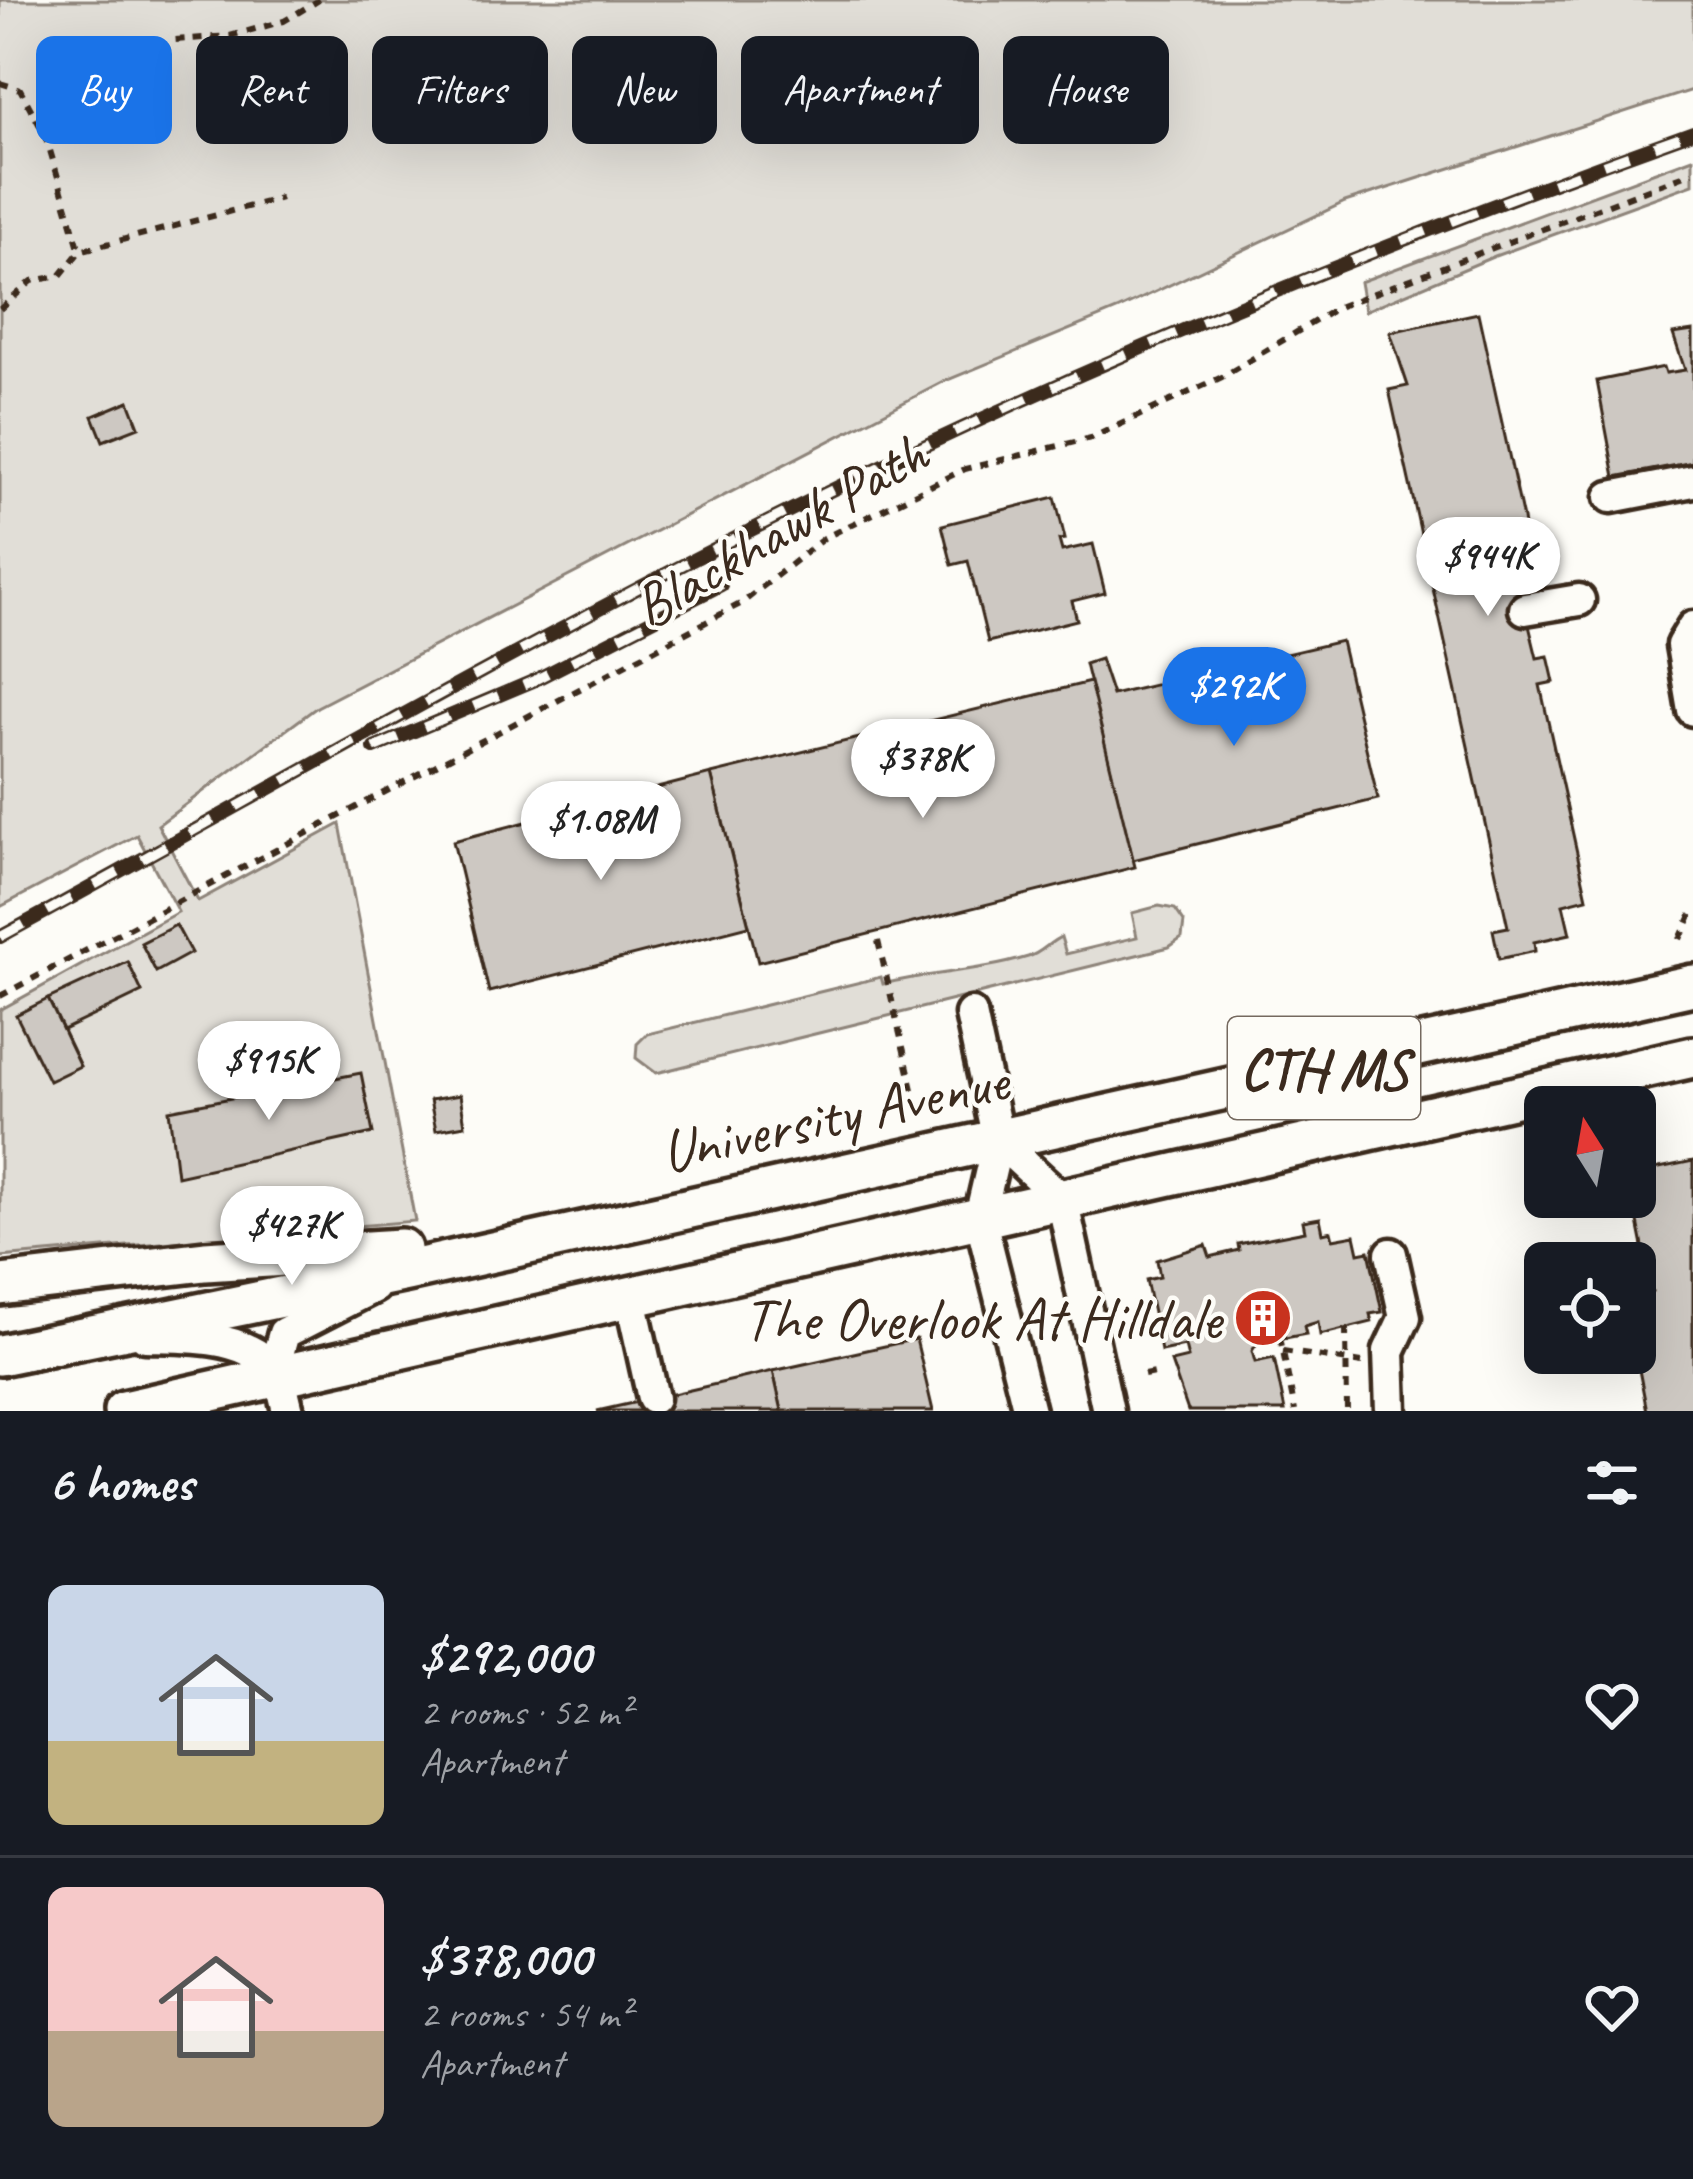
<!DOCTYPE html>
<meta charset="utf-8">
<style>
:root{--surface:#171b24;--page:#20242c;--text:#f1f3f6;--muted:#9ea1a6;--line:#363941;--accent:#1a73e8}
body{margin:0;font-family:Caveat,sans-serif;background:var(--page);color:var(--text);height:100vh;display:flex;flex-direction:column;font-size:45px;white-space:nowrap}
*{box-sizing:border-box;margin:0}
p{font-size:39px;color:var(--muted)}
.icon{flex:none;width:66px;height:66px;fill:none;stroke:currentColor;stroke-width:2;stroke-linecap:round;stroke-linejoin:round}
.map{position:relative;height:1411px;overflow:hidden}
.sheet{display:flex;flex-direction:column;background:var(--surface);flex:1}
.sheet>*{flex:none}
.top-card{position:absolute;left:36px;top:36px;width:1623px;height:108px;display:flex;gap:24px}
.needle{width:78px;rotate:349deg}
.controls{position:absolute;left:1524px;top:1086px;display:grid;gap:24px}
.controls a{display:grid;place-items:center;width:132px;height:132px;border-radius:18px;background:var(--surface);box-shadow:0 12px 48px #0002;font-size:60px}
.price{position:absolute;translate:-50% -102px;padding:0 27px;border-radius:42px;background:#fff;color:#222;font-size:39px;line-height:78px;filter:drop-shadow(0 3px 6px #0008)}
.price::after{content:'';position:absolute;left:50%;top:72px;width:36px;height:27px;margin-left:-18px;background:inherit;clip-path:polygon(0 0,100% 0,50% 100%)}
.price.current{background:var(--accent);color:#fff}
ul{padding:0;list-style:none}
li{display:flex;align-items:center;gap:36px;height:300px;padding:0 48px}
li+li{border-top:3px solid var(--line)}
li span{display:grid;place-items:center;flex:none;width:336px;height:240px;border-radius:18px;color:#555}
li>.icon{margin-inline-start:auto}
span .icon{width:144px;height:144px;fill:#fffc;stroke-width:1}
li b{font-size:51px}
h2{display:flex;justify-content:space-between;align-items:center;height:144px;padding:0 48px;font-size:51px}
.tag{padding:0 42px;border-radius:18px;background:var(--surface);box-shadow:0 12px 48px #0002;font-size:42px;line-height:108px}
.tag.current{background:var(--accent);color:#fff}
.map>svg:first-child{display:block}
.green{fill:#e1ded7;stroke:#8e847a;stroke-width:3}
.building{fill:#cdc8c2;stroke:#3b2a1e;stroke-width:3}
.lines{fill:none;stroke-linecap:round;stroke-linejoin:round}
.minor-casing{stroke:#3b2a1e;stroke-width:39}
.major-casing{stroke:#3b2a1e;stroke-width:48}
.path{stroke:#3b2a1e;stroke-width:6;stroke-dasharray:9 9;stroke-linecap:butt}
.minor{stroke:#fdfcf7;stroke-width:30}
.major{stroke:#fdfcf7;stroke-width:39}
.rail-casing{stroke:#3b2a1e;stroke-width:14}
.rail{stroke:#fdfcf7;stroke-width:9;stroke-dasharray:27;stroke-linecap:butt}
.labels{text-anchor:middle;stroke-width:9;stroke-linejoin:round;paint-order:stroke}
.shield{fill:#fdfcf7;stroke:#75695f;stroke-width:3}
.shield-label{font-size:57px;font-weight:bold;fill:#3b2a1e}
.street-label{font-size:60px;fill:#3b2a1e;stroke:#fdfcf7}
.poi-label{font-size:60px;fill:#3b2a1e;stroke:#fdfcf7;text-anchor:end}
</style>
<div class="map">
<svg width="1693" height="1411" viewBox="0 0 1693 1411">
<rect width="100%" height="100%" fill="#fdfcf7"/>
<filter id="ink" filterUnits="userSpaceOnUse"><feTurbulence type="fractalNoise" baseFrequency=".00833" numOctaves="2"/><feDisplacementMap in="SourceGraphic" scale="24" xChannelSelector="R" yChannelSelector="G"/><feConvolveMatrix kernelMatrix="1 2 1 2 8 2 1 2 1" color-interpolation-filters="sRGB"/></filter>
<g filter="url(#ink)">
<g class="green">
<polygon points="0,0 1693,0 1693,90 1345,202 1117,310 945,381 317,707 158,825 198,901 340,824 415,1221 0,1257 0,1010 178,912 137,835 0,907"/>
<polygon points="1693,158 1693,184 1495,256 1365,311 1360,282"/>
<path d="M1159 906 1175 909 1184 922 1182 938 1169 947 656 1073 636 1058 637 1044 647 1034 881 977 883 984C931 972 979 972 1028 957 1042 953 1049 942 1061 937L1066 954 1137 937 1132 913Z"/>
</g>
<g class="building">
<polygon points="1478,313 1523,519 1533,596 1525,609 1537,658 1548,656 1554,682 1540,685 1587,898 1563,904 1570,934 1534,942 1535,951 1499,959 1493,930 1508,927 1389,390 1408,386 1390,332"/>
<polygon points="1693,331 1693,462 1615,477 1597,381 1664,367 1666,373 1685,370 1673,334"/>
<polygon points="129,401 139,427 103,441 93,416"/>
<polygon points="1055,497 1065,539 1059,540 1062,551 1093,544 1105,593 1072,601 1077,620 988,642 968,561 952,565 942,525"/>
<polygon points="1341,641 1378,799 1133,860 1085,664 1100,659 1112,695"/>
<polygon points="1090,682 1135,867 758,962 711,774"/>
<polygon points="711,774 749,926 489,992 453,841"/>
<polygon points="176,925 191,953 156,972 141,943"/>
<polygon points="128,962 142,992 63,1030 48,999"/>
<polygon points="48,999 80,1066 49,1081 16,1015"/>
<polygon points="361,1073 373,1133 177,1176 169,1110"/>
<polygon points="460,1095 465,1125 436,1130 430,1100"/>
<polygon points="1693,1161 1693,1411 1647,1411 1635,1349 1635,1295 1652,1291 1633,1197 1635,1173"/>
<polygon points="1320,1218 1323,1233 1331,1231 1333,1239 1355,1235 1359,1253 1369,1251 1382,1312 1370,1314 1372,1322 1320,1335 1318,1322 1304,1326 1306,1334 1285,1338 1283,1330 1263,1334 1252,1351 1255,1362 1274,1358 1285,1411 1188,1411 1171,1362 1188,1358 1185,1346 1161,1351 1146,1280 1160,1277 1157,1260 1206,1245 1210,1257 1239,1250 1238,1244 1305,1231 1303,1221"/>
<polygon points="916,1339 933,1411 782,1411 773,1371"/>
<polygon points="773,1371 782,1411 597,1411 664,1396"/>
</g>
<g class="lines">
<defs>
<g id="minor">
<polyline points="1611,497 1693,481"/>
<polyline points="1525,609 1579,600"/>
<polyline points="1693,627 1682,645 1693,710"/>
<polyline points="971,1014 998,1140 980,1217 1029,1411"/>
<polyline points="998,1140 1062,1199 1108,1411"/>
<polyline points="630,1295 653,1398"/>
<path d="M145 1336C188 1337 250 1334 277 1374"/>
<polyline points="288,1411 276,1361 284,1333 374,1287"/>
<polyline points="1391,1411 1389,1351 1405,1317 1391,1254"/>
</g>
<g id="major">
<polyline points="0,1285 205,1261 401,1249"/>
<polyline points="0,1355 407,1271 1693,985"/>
<polyline points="124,1411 1693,1057"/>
</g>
</defs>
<use href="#minor" class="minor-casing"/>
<use href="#major" class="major-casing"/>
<g class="path">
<polyline points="0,83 20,89 46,137 80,251"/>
<polyline points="46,137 175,40 230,36 284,21 319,0"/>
<polyline points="0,309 32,281 60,276 80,251 281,198"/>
<polyline points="1680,939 1693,911"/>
<polyline points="878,941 919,1115"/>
<polyline points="0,996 742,603 824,538 965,469 1091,438 1222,377 1340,306 1693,172"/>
<polyline points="1346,1328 1347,1411"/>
<polyline points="1280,1337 1295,1411"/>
<polyline points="1283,1351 1362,1363"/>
<polyline points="1144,1375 1159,1372"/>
</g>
<use href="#minor" class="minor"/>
<use href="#major" class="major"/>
<defs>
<g id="rail">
<polyline points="374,748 533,681 721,585"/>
<path d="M0 937C265 793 527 641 797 507 1087 364 1389 240 1693 132"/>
</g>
</defs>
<use href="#rail" class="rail-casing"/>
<use href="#rail" class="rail"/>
</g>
</g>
<defs>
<symbol id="building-disc" viewBox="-11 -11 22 22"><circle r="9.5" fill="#c8321e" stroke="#fdfcf7"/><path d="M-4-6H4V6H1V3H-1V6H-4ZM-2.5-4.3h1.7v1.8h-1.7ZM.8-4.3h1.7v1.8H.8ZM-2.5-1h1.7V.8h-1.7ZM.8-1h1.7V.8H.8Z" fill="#fff"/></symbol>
</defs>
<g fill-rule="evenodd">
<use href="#building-disc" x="1230" y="1285" width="66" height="66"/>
</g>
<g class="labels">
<rect class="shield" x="1228" y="1017" width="192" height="102" rx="9"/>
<g class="shield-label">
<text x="1324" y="1088">CTH MS</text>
</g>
<g class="street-label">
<text transform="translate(779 529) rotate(-30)" y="21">Blackhawk Path</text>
<text transform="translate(834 1115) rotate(-12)" y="21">University Avenue</text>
</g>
<g class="poi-label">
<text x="1221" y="1339">The Overlook At Hilldale</text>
</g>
</g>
</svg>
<div class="controls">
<a><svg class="needle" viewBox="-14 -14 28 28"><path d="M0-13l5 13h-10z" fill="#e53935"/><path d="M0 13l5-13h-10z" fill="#9ea1a6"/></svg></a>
<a><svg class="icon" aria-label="locate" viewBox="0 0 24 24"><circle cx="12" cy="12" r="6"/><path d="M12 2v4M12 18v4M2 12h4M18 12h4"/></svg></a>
</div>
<b class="price" style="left:1488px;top:619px">$944K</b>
<b class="price current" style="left:1234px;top:749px">$292K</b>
<b class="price" style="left:923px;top:821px">$378K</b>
<b class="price" style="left:601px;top:883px">$1.08M</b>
<b class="price" style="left:269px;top:1123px">$915K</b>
<b class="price" style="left:292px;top:1288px">$427K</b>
<div class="top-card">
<a class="tag current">Buy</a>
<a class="tag">Rent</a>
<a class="tag">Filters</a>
<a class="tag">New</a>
<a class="tag">Apartment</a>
<a class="tag">House</a>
</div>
</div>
<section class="sheet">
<h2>6 homes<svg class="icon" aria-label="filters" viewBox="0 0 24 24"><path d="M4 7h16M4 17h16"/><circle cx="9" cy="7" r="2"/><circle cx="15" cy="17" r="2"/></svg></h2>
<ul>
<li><span style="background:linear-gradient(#c9d6e8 65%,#c2b280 0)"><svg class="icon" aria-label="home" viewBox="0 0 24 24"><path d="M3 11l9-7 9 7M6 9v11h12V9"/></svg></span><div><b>$292,000</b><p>2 rooms · 52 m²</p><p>Apartment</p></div><svg class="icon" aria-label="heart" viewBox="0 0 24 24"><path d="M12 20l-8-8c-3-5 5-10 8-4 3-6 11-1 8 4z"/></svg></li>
<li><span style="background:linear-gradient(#f6c9c9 60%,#b9a48a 0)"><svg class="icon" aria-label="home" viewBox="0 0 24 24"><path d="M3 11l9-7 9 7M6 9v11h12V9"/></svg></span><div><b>$378,000</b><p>2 rooms · 54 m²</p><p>Apartment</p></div><svg class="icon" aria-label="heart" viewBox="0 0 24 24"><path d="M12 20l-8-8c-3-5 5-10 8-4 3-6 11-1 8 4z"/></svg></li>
</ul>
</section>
